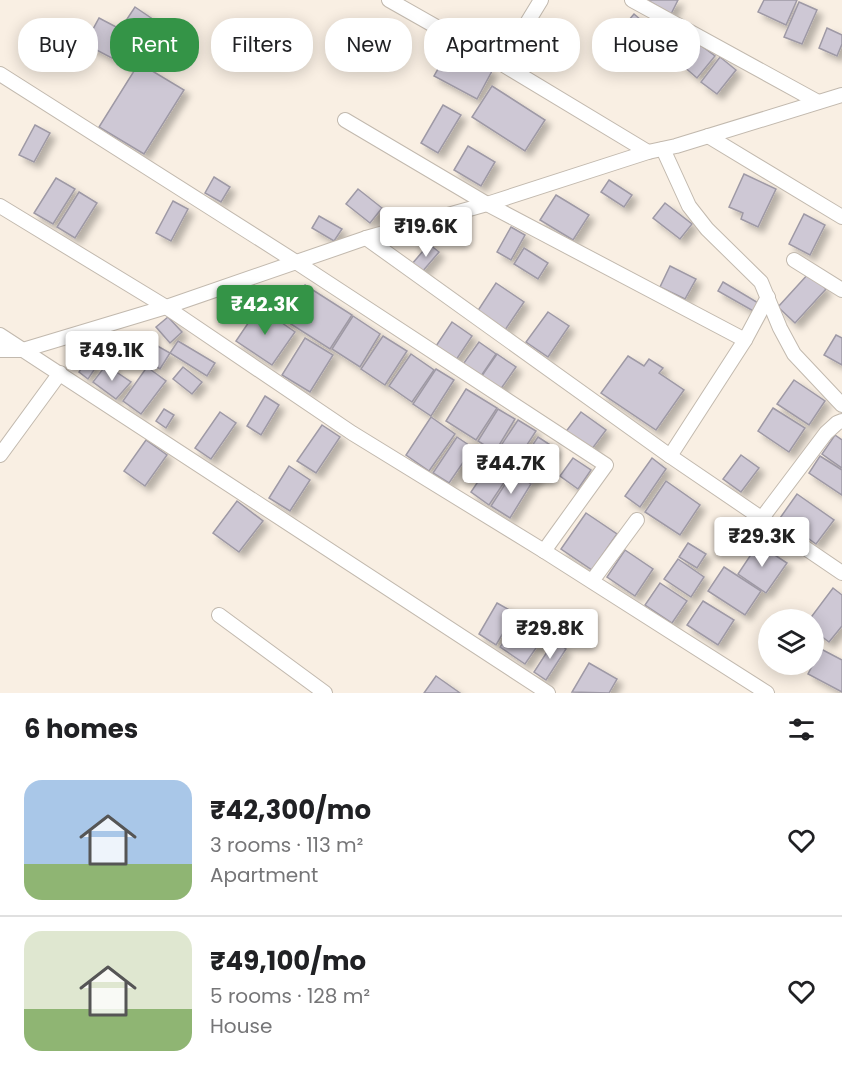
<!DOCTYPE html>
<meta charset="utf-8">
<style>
:root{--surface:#fff;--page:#f2f2f2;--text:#202124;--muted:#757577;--line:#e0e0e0;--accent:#349447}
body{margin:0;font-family:Poppins,sans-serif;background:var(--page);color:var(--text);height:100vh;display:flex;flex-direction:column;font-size:22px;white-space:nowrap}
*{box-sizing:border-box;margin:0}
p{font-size:20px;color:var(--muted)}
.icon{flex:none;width:33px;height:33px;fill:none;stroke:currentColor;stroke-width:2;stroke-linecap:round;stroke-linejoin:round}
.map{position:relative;height:693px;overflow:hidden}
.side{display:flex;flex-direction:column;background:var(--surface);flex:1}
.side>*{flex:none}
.guide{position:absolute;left:18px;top:18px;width:807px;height:54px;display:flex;gap:12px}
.controls{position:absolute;left:758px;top:609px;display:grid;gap:12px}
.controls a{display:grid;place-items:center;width:66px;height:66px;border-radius:50%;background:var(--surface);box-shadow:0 3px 15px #0003;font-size:30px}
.price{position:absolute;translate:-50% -51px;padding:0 14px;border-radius:6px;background:#fff;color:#222;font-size:20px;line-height:39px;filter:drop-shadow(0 2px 3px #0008)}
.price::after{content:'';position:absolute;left:50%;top:36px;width:18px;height:14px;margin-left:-9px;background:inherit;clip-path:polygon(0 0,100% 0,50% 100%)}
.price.on{background:var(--accent);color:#fff}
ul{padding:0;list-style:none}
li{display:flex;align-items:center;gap:18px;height:150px;padding:0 24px}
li+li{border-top:2px solid var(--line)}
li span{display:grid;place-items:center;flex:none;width:168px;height:120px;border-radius:18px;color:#555}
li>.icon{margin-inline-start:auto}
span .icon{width:72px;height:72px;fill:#fffc;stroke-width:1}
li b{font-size:26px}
h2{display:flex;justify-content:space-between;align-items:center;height:72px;padding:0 24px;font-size:26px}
.pill{padding:0 21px;border-radius:24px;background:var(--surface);box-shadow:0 3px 15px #0003;font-size:21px;line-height:54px}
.pill.on{background:var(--accent);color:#fff}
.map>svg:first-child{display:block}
.building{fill:#cec8d5;stroke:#9e99a5;stroke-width:1.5;filter:url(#shadow)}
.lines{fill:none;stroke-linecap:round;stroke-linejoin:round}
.minor-casing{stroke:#c2b9ae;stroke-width:16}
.minor{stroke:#fff;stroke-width:14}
</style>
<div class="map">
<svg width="842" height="693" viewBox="0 0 842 693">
<defs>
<filter id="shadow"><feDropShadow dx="5.5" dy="5.5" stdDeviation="3" flood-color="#0004"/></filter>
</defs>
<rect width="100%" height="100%" fill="#f9efe3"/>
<g class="building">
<polygon points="647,0 678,0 671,14"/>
<polygon points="764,0 797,0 786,25 758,12"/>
<polygon points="799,2 817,10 802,44 784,37"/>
<polygon points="135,7 157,22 146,40 123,25"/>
<polygon points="634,14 647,25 631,45 617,34"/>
<polygon points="99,18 143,41 129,67 85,44"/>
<polygon points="827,28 842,35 842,44 837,56 819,48"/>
<polygon points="699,44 715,56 697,78 682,65"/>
<polygon points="450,48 492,71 477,99 434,76"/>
<polygon points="720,57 736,70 717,94 701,82"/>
<polygon points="139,63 184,90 144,154 99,127"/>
<polygon points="492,86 545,120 525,151 472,117"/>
<polygon points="443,105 461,115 438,153 421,143"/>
<polygon points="35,125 50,133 34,162 19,155"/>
<polygon points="468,146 495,162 481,186 454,170"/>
<polygon points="744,174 776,189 758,227 741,219 743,213 729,207"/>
<polygon points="214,177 230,187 221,202 205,193"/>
<polygon points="56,178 75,189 53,224 34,213"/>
<polygon points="609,180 632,195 624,207 601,192"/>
<polygon points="358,189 382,208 370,223 346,204"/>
<polygon points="79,192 97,203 75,238 57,227"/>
<polygon points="556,195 589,215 573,240 540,220"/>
<polygon points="173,201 188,209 171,241 156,233"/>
<polygon points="665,203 692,224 680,239 653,218"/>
<polygon points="804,214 825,225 810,255 789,244"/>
<polygon points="319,216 342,229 334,241 312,228"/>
<polygon points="511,227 525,235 511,260 497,252"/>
<polygon points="429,244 439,252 422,272 412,264"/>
<polygon points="524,248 548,263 538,279 514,264"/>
<polygon points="670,266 696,279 685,299 660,287"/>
<polygon points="809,273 826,289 795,323 778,307"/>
<polygon points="723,282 760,304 755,312 718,291"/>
<polygon points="496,283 524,302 505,330 477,312"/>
<polygon points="305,285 352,315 330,349 283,319"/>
<polygon points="259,307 295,332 272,365 236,341"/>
<polygon points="548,312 569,326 548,357 526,342"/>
<polygon points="353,316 380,334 360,367 332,349"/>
<polygon points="168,317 182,332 170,343 156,327"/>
<polygon points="452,322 472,336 454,363 434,349"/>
<polygon points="836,335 842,338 842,365 824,355"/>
<polygon points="383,336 407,351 385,385 361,369"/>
<polygon points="305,338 333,355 310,392 282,375"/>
<polygon points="178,341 215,363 207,376 170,353"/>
<polygon points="479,342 496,354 479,379 461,367"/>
<polygon points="154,344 170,353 160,369 145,360"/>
<polygon points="411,354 434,370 412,402 389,386"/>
<polygon points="497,354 516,367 498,393 479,380"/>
<polygon points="628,356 644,366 649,359 663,368 659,373 684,390 656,430 601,393"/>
<polygon points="86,361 96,367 88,379 79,372"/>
<polygon points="106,365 131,382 116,399 93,382"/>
<polygon points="147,367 166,381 141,414 123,401"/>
<polygon points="183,367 202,382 192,394 173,379"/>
<polygon points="436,369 454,380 431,416 413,404"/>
<polygon points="794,380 825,401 809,425 777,404"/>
<polygon points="466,389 497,408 476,440 446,421"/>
<polygon points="265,396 279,405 261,435 247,426"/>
<polygon points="773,408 805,428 789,452 758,431"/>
<polygon points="164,409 174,415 166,428 156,421"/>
<polygon points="498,409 515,419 495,452 478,441"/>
<polygon points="220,412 236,423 211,459 195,448"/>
<polygon points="581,412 606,430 589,453 564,434"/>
<polygon points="431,417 455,434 429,471 406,455"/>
<polygon points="518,420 536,431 514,465 496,453"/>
<polygon points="322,425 340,437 316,473 297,461"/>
<polygon points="835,435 842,440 842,468 822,454"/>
<polygon points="457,437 473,448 449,483 433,473"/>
<polygon points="538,437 555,448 533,483 515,471"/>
<polygon points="146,440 167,455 145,486 124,471"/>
<polygon points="741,455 759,468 741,492 723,479"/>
<polygon points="495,456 513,469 489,505 471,492"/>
<polygon points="820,456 842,470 842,495 809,473"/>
<polygon points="573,458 591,470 578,489 560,476"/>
<polygon points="652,458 666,469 640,507 625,496"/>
<polygon points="289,466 310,480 290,511 269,498"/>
<polygon points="513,472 531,484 510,518 491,506"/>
<polygon points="666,481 700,505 680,535 645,512"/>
<polygon points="797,494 834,520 816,544 780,518"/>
<polygon points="237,501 263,521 239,552 213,533"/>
<polygon points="586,513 617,534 592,570 561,549"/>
<polygon points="688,543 706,554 697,568 679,557"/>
<polygon points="758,544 787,563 766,593 738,574"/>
<polygon points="625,550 653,569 635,596 607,577"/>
<polygon points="678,559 704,577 691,597 664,579"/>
<polygon points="724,567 761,591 745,615 708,591"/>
<polygon points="660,583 687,601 672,623 645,605"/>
<polygon points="833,588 842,595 842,626 829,642 813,630 813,620 809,620"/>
<polygon points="703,601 734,620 718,645 687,625"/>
<polygon points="497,603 515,613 496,645 479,634"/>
<polygon points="520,618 545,635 525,664 500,647"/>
<polygon points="554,641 566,649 546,680 534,672"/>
<polygon points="821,649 842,660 842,692 808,674"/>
<polygon points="589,663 617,679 609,693 572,692"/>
<polygon points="436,676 460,693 424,693"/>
</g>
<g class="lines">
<defs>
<g id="minor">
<polyline points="389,0 502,64 648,152"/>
<polyline points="632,0 818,102"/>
<polyline points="502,64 541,0"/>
<polyline points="0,74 296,262 606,465 544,551"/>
<polyline points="345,120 487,204 745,340 670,456"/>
<polyline points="708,136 842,217"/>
<polyline points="663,149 689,206 707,229 761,282 780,328 794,354 842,405"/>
<polyline points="0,206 166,307 352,433 544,551 767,693"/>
<polyline points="366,238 670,456 842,573"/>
<polyline points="794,260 842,290"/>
<polyline points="0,335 548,693"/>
<polyline points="745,340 768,297"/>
<polyline points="0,350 23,350 166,307 366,238 487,204 648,152 676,146 842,95"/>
<polyline points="0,455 60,373"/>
<polyline points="762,518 826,433 837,423 842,421"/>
<polyline points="592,581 637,520"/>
<polyline points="219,615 325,693"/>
</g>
</defs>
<use href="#minor" class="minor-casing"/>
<use href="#minor" class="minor"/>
</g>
</svg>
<div class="controls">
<a><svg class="icon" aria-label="layers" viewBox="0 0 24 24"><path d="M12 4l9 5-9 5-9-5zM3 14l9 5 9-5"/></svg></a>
</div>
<b class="price" style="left:426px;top:258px">₹19.6K</b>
<b class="price on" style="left:265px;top:336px">₹42.3K</b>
<b class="price" style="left:112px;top:382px">₹49.1K</b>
<b class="price" style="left:511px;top:495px">₹44.7K</b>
<b class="price" style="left:762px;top:568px">₹29.3K</b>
<b class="price" style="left:550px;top:660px">₹29.8K</b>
<div class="guide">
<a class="pill">Buy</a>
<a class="pill on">Rent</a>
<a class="pill">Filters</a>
<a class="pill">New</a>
<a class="pill">Apartment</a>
<a class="pill">House</a>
</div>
</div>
<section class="side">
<h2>6 homes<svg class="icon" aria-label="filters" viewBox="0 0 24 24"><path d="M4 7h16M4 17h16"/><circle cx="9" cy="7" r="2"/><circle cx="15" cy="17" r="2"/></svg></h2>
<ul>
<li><span style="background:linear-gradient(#a9c7e8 70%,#8fb573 0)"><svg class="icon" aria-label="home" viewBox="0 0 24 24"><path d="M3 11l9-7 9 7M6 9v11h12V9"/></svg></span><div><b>₹42,300/mo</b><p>3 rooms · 113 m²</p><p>Apartment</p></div><svg class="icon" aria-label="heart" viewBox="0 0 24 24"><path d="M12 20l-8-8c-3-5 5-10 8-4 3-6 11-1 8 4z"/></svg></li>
<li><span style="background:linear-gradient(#dfe7d0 65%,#8fb573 0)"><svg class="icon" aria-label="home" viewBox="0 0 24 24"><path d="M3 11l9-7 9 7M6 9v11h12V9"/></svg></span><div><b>₹49,100/mo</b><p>5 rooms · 128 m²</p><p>House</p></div><svg class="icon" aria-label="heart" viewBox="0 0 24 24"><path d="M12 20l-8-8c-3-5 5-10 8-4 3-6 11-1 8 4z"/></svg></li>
</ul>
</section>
